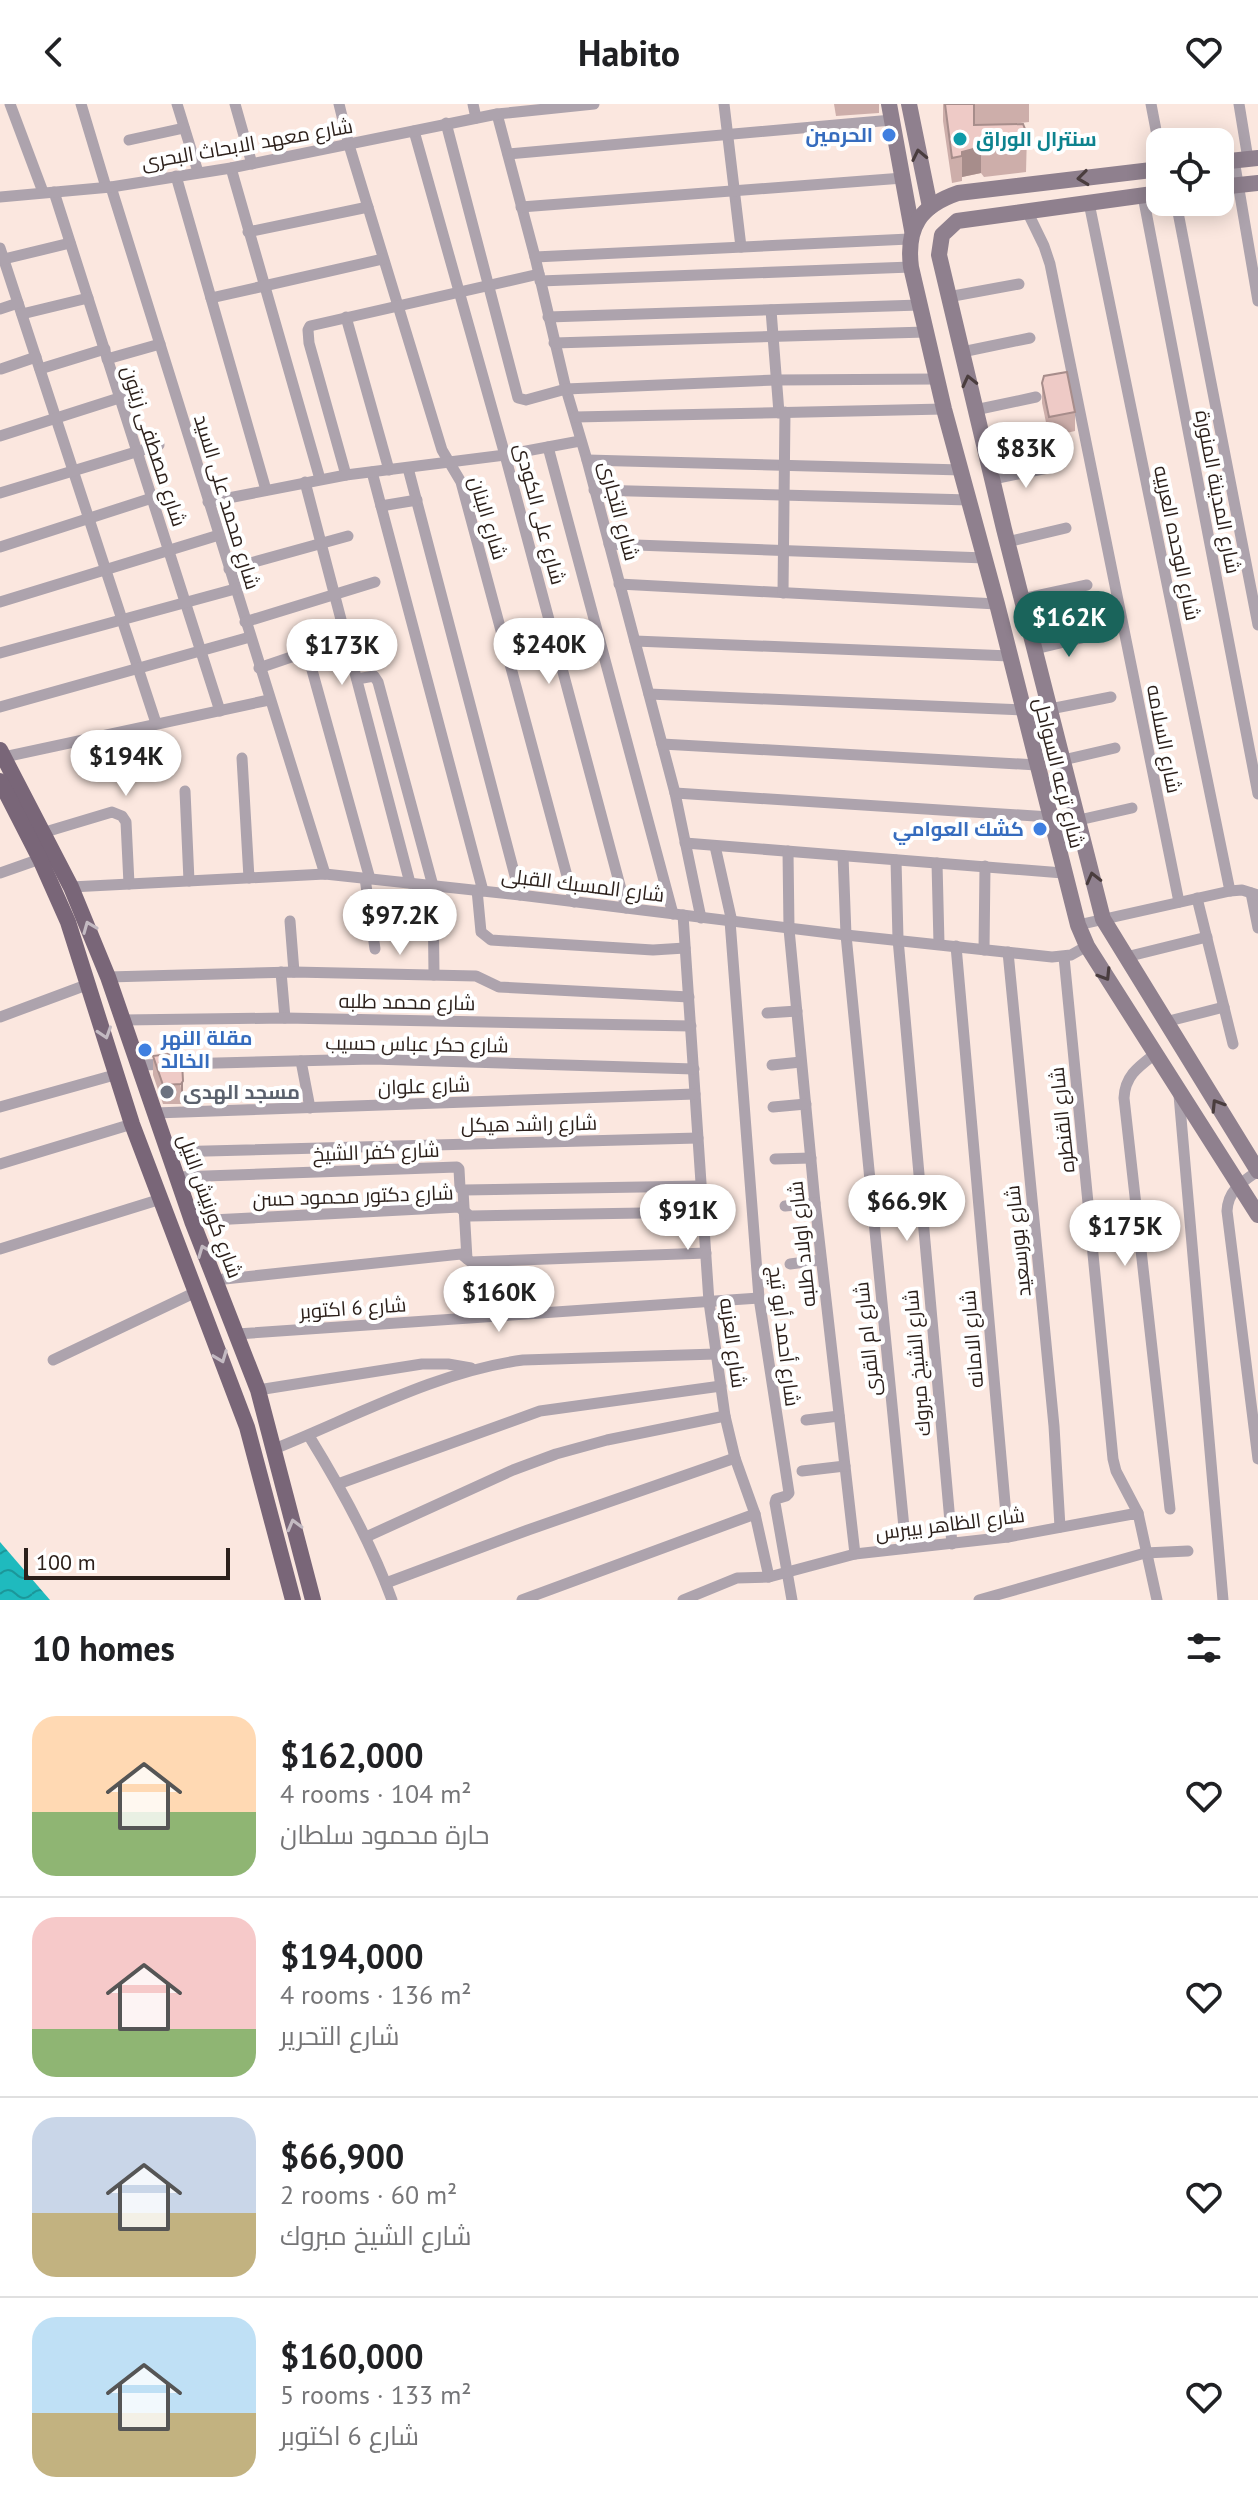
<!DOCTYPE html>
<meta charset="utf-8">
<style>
:root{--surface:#fff;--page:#f6f6f6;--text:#202124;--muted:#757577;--line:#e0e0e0;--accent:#1a645b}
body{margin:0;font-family:"PT Sans",Cairo,sans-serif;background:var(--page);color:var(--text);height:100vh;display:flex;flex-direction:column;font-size:30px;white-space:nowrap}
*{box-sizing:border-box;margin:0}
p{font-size:26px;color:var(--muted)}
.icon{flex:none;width:44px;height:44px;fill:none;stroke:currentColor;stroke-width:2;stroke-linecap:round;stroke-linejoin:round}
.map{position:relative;height:1496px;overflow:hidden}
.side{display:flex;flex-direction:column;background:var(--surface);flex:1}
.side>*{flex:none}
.fabs{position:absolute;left:1146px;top:24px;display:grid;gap:16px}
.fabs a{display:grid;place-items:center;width:88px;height:88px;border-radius:16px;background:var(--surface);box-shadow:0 4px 20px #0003;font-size:40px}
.scale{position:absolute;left:24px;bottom:20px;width:206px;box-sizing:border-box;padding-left:8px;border:4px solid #2c201b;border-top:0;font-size:22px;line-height:28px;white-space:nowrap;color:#2c201b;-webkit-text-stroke:6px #fff;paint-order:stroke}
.price{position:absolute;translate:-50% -68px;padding:0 18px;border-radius:28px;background:#fff;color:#222;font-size:26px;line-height:52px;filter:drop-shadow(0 2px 4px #0008)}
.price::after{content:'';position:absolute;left:50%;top:48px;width:24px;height:18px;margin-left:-12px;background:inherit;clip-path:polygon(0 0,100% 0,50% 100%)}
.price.on{background:var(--accent);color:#fff}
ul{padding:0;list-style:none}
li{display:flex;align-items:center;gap:24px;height:200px;padding:0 32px}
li+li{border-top:2px solid var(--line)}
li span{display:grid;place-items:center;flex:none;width:224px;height:160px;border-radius:24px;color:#555}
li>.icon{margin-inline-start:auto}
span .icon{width:96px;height:96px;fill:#fffc;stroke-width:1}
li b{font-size:34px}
h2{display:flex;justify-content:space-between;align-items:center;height:96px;padding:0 32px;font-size:34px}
header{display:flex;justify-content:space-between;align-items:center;height:104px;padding:0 32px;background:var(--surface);font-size:36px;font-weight:700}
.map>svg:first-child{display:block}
.water{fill:url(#water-waves)}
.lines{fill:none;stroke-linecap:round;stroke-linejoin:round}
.street{stroke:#ada3ad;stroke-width:11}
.secondary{stroke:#8f808e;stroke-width:16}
.primary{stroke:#796678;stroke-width:16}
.wall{fill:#cdaeaa}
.shaded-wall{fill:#a78d8b}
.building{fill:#eecac6;stroke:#a78d8b;stroke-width:2}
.oneway{stroke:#4a3d3e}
.oneway2{stroke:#c3bac2}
.shop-dot{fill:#3f7fe0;stroke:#fff;stroke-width:3}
.culture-dot{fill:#0f9aa8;stroke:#fff;stroke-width:3}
.worship-dot{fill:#6b7280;stroke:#fff;stroke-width:3}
.labels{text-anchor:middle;stroke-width:8;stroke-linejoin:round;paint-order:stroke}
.shop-label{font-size:20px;font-weight:bold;fill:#366cbe;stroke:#fff;text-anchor:end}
.culture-label{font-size:20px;font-weight:bold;fill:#0d838f;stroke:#fff;text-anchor:start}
.street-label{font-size:20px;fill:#2c201b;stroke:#fff}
.worship-label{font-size:20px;font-weight:bold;fill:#5b616d;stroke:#fff;text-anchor:start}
</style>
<header><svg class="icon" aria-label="back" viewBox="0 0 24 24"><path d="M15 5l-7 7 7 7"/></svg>Habito<svg class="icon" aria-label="heart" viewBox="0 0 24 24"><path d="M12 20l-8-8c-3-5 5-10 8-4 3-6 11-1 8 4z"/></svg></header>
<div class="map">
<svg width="1258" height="1496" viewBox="0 0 1258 1496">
<defs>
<pattern id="water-waves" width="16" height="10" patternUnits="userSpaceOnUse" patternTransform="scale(2)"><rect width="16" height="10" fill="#1fbabe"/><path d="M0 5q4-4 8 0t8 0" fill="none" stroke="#1b979a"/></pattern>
</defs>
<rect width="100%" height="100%" fill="#fbe7df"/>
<polygon class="water" points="0,1438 50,1496 0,1496"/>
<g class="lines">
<g class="street">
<polyline points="10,0 43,88"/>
<polyline points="81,0 106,83"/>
<polyline points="177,0 198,68"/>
<polyline points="235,0 252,60"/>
<polyline points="339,0 349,41 442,346 461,378 574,798"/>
<polyline points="473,0 476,14"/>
<polyline points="724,0 741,143"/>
<polyline points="1151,0 1160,47"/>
<polyline points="1239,0 1248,55"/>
<polyline points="497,10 535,153 566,285 587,356 675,689 701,814"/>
<polyline points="446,19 518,294 526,296 566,285 776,276 937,275"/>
<polyline points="414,27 505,351 626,804"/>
<polyline points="129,36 184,24"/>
<polyline points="508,50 892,16"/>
<polyline points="1234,56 1258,197"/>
<polyline points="231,64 320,375"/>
<polyline points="176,72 266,386"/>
<polyline points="111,83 325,770"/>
<polyline points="54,88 220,607"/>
<polyline points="1143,92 1258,690"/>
<polyline points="0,93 111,83 231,64 497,10 594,0"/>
<polyline points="1176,98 1258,521"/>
<polyline points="1089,99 1230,787"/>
<polyline points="521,103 903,74"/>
<polyline points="1027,107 1044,142 1050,160 1179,798"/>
<polyline points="248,128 368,103"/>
<polyline points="0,144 156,619"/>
<polyline points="535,153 909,135"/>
<polyline points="4,155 70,139"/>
<polyline points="540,177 911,163"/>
<polyline points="948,193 1019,180"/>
<polyline points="211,194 383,155"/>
<polyline points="0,205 18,199"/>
<polyline points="771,206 779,309"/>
<polyline points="22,210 88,194"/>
<polyline points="346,213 389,366"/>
<polyline points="548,213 920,201"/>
<polyline points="554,239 926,228"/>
<polyline points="962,248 1030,234"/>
<polyline points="107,255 160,240"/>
<polyline points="1,265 36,253"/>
<polyline points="40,265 105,245"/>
<polyline points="975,306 1036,293"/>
<polyline points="575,313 944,305"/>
<polyline points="0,332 141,287"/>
<polyline points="548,343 673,810"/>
<polyline points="587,356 962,366"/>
<polyline points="408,364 520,791"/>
<polyline points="372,368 483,787"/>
<polyline points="346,371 309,239 308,226 310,222 539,170"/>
<polyline points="993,375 1053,363"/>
<polyline points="305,378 410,779"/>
<polyline points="594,386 970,396"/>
<polyline points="0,389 159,341"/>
<polyline points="208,398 346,371 505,351 580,337"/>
<polyline points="381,402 417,396"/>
<polyline points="1007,438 1066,424"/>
<polyline points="609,440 985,454"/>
<polyline points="0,443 152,394"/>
<polyline points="229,465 348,432"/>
<polyline points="619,480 997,500"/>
<polyline points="783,489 785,308"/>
<polyline points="1022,495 1087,481"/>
<polyline points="0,498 219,431"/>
<polyline points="245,518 375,478"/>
<polyline points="635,537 1010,552"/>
<polyline points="349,542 390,532"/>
<polyline points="1035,545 1094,531"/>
<polyline points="307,548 370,775"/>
<polyline points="0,549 235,485"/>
<polyline points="259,564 347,534"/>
<polyline points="357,575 374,572 378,578 433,782 434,871"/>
<polyline points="649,590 1023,606"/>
<polyline points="0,603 250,533"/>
<polyline points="1050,605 1111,593"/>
<polyline points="662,640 1037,661"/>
<polyline points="4,653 269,596"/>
<polyline points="242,654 249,774"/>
<polyline points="1063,656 1115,644"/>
<polyline points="185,687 189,777"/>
<polyline points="675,689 1050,713"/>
<polyline points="1079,716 1132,704"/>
<polyline points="42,729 112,708 122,712 126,718 129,780"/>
<polyline points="685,739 1063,769"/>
<polyline points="715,742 732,818"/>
<polyline points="788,747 789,825 815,1099 855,1450"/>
<polyline points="843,752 846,831 906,1444"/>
<polyline points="896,756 898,835 952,1440"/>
<polyline points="937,759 939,840"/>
<polyline points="0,769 40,755"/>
<polyline points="365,774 375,845"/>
<polyline points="71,783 325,770 520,791 846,831 1052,853 1071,851 1087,842"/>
<polyline points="477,786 481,828 491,836 653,846 685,844"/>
<polyline points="1251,789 1258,824"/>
<polyline points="1197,794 1233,940"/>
<polyline points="683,811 709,1198 725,1312 735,1354 755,1410 769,1473"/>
<polyline points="290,817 294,868"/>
<polyline points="730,817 759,1194 789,1389 786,1392 776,1395 775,1399 792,1496"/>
<polyline points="1078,821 1230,787 1242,786 1258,791"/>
<polyline points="372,824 413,827"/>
<polyline points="956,842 1008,1433"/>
<polyline points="984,846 985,762"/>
<polyline points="1008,848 1054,1322 1060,1423"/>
<polyline points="1064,853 1113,1355 1116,1367 1138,1409"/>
<polyline points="1126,853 1207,833"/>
<polyline points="281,868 285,914"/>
<polyline points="108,873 294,868 476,872 499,883 689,893"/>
<polyline points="767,909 797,907"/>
<polyline points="0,913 89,880"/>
<polyline points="123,916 285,914 691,922"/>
<polyline points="1165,918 1224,903"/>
<path d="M1155 950C1138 963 1125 972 1124 994L1170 1405"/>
<polyline points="301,957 310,1004"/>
<polyline points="139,961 372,955 694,965"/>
<polyline points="772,961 801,958"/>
<polyline points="1179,991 1223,1496"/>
<polyline points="0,1003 118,970"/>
<polyline points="773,1003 806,1000"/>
<polyline points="155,1009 695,990"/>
<polyline points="168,1048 698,1034"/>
<polyline points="775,1055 811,1054"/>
<polyline points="0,1060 132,1020"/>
<path d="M1258 1067C1242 1078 1228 1086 1227 1107L1258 1355"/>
<polyline points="177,1073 457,1063 459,1065 460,1084 464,1086 701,1082"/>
<polyline points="463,1086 467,1155"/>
<polyline points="785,1102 815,1099"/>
<polyline points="192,1117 459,1103 470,1112 703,1108"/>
<polyline points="0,1145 161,1095"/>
<polyline points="790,1160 821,1156"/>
<polyline points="215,1176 461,1150 471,1158 706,1149"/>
<polyline points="237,1230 759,1194"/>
<polyline points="53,1256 196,1188"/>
<polyline points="258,1286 422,1260 448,1260 471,1264"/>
<polyline points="806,1316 839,1312"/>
<path d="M309 1332C341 1384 371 1438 392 1496"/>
<path d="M274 1345C354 1313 438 1267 523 1256L716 1250"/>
<polyline points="802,1367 845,1362"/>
<polyline points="338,1380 540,1307 721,1282"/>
<polyline points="366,1433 513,1366 556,1350 607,1336 725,1312"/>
<polyline points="386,1479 528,1426 735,1354"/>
<polyline points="522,1496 755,1410"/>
<polyline points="683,1496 737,1474 769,1473 855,1450 1008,1433 1138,1409 1157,1496"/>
<polyline points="979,1496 1145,1449 1188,1447"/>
</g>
<g class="secondary">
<polyline points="889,0 912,126"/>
<polyline points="909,0 930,103"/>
<polyline points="1220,58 1258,54"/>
<path d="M1160 65 958 89C920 102 906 123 911 163L944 305 997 500 1078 821 1087 842 1258 1111"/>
<polyline points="1220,83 1258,79"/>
<polyline points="1160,89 957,117 942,131 939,151 1004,425 1103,815 1258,1067"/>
</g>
<g class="primary">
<polyline points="0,646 71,783 108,873 192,1117 258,1286 313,1496"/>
<polyline points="0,677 40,755 68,818 132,1020 247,1323 293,1496"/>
</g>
</g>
<g class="wall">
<polygon points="834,0 879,0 879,9 836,12"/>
<polygon points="943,0 1029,0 1029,18 1002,21 1027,30 1026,68 984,73 981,69 962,73 962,77 952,79 943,17"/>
<polygon points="1042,279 1075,308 1075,327 1049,333 1042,299"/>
<polygon points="175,949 183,996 181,1000 163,1000 153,971 153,952"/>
</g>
<g class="shaded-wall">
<polygon points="981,43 981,69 962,73 962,48"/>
<polygon points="183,977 183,996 181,1000 181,980"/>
</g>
<g class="building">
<polygon points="945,0 974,0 974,21 1023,20 1027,30 1026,42 984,48 981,43 962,48 962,52 952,54"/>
<polygon points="1067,268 1075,308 1049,313 1042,279 1044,272"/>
<polygon points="175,949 182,958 183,977 181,980 163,981 153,952"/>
</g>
<defs><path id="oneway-chevron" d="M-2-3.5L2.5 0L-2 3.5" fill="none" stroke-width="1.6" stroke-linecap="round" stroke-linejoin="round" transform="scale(2)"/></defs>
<g class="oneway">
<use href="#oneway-chevron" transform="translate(919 51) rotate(-102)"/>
<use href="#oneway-chevron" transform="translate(1083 74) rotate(173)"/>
<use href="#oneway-chevron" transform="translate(969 277) rotate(-103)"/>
<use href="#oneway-chevron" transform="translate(1093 774) rotate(-104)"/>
<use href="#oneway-chevron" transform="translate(1105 871) rotate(58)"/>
<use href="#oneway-chevron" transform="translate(1217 1001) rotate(-122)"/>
</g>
<g class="oneway2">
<use href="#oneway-chevron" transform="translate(89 823) rotate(-112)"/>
<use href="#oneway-chevron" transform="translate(105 929) rotate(72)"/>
<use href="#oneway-chevron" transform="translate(204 1147) rotate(-111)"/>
<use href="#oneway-chevron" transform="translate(221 1253) rotate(69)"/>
<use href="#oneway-chevron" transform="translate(294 1421) rotate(-105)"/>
</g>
<g class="shop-dot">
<circle cx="889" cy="31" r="8"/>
<circle cx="1040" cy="725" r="8"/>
<circle cx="145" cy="946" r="8"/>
</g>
<circle class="culture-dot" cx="960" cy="35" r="8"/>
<circle class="worship-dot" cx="167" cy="988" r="8"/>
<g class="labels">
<g class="shop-label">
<text x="873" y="38">الحرمين</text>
<text x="1024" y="732">كشك العوامي</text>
<text x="161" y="941" text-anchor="start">مقلة النهر<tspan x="161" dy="23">الخالد</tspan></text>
</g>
<g class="culture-label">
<text x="976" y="42">سنترال الوراق</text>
</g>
<g class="street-label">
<text transform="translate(247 40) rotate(-10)" y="7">شارع معهد الابحاث البحرى</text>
<text transform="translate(154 342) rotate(72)" y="7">شارع مصطفى زيتون</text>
<text transform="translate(1218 388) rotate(79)" y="7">شارع المدينة المنورة</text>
<text transform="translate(227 398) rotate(73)" y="7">شارع محمد على السيد</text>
<text transform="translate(619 407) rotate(75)" y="7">شارع التجارى</text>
<text transform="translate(540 410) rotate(75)" y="7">شارع على الكودى</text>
<text transform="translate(488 414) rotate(73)" y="7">شارع البنان</text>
<text transform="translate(1177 439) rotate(78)" y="7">شارع الوحده العربيه</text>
<text transform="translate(1164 635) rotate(79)" y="7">شارع السلامه</text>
<text transform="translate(1059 669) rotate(76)" y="7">شارع ترعه السواحل</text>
<text transform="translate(583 781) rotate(7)" y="7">شارع المسبك القبلى</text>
<text transform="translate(407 898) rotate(1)" y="7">شارع محمد طلبه</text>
<text transform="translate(417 940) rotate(1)" y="7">شارع حكر عباس حسيب</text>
<text transform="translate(424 982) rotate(-2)" y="7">شارع علوان</text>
<text transform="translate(1062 1016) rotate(-96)" y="7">شارع القنطره</text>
<text transform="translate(529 1020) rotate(-1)" y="7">شارع راشد هيكل</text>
<text transform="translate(376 1048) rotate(-2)" y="7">شارع كفر الشيخ</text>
<text transform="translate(353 1092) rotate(-2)" y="7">شارع دكتور محمود حسن</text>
<text transform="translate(210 1102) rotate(70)" y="7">شارع كورنيش النيل</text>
<text transform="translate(1018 1137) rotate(-96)" y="7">شارع بورسعيد</text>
<text transform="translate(802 1140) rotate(-96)" y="7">شارع اولاد طلبه</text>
<text transform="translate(353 1204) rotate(-4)" y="7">شارع 6 اكتوبر</text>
<text transform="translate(784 1232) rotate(83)" y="7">شارع أحمد أبو تيج</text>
<text transform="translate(867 1235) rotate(-96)" y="7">شارع ام القرى</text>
<text transform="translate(972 1235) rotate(-95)" y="7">شارع الامانه</text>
<text transform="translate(733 1239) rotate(82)" y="7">شارع العزبه</text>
<text transform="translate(917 1259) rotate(-95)" y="7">شارع الشيخ مبروك</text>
<text transform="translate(950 1420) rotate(-7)" y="7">شارع الظاهر بيبرس</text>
</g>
<g class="worship-label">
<text x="183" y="995">مسجد الهدى</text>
</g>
</g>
</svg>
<div class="fabs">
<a><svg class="icon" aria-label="locate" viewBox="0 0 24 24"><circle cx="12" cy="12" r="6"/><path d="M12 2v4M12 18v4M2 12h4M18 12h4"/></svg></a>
</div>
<div class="scale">100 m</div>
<b class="price" style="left:1026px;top:386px">$83K</b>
<b class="price on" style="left:1069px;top:555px">$162K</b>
<b class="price" style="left:549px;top:582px">$240K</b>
<b class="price" style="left:342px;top:583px">$173K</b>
<b class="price" style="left:126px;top:694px">$194K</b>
<b class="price" style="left:400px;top:853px">$97.2K</b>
<b class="price" style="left:907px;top:1139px">$66.9K</b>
<b class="price" style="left:688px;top:1148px">$91K</b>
<b class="price" style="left:1125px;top:1164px">$175K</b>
<b class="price" style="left:499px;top:1230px">$160K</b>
</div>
<section class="side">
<h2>10 homes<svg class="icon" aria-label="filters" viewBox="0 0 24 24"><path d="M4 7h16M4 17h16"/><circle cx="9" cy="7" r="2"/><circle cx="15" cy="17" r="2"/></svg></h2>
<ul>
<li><span style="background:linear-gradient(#ffd9b3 60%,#8fb573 0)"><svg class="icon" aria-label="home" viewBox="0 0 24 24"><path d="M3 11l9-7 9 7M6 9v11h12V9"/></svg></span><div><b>$162,000</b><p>4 rooms · 104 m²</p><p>حارة محمود سلطان</p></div><svg class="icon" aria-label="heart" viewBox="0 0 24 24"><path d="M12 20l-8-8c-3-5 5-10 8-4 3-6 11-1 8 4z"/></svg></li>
<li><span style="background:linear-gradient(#f6c9c9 70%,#8fb573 0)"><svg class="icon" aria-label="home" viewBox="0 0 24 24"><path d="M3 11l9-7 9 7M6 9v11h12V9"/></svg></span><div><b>$194,000</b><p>4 rooms · 136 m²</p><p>شارع التحرير</p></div><svg class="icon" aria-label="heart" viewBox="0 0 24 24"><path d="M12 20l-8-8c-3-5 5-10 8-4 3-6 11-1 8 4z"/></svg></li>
<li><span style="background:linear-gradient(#c9d6e8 60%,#c2b280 0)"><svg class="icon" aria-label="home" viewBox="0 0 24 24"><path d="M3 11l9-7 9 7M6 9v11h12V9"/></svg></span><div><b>$66,900</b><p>2 rooms · 60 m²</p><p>شارع الشيخ مبروك</p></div><svg class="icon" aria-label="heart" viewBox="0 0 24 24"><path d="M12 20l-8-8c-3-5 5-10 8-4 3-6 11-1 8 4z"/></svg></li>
<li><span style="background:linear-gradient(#bfe0f5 60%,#c2b280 0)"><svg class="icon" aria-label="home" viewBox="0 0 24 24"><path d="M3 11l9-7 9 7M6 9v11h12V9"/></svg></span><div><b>$160,000</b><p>5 rooms · 133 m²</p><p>شارع 6 اكتوبر</p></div><svg class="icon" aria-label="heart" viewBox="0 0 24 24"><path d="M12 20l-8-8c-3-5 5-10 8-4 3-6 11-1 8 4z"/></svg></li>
</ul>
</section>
